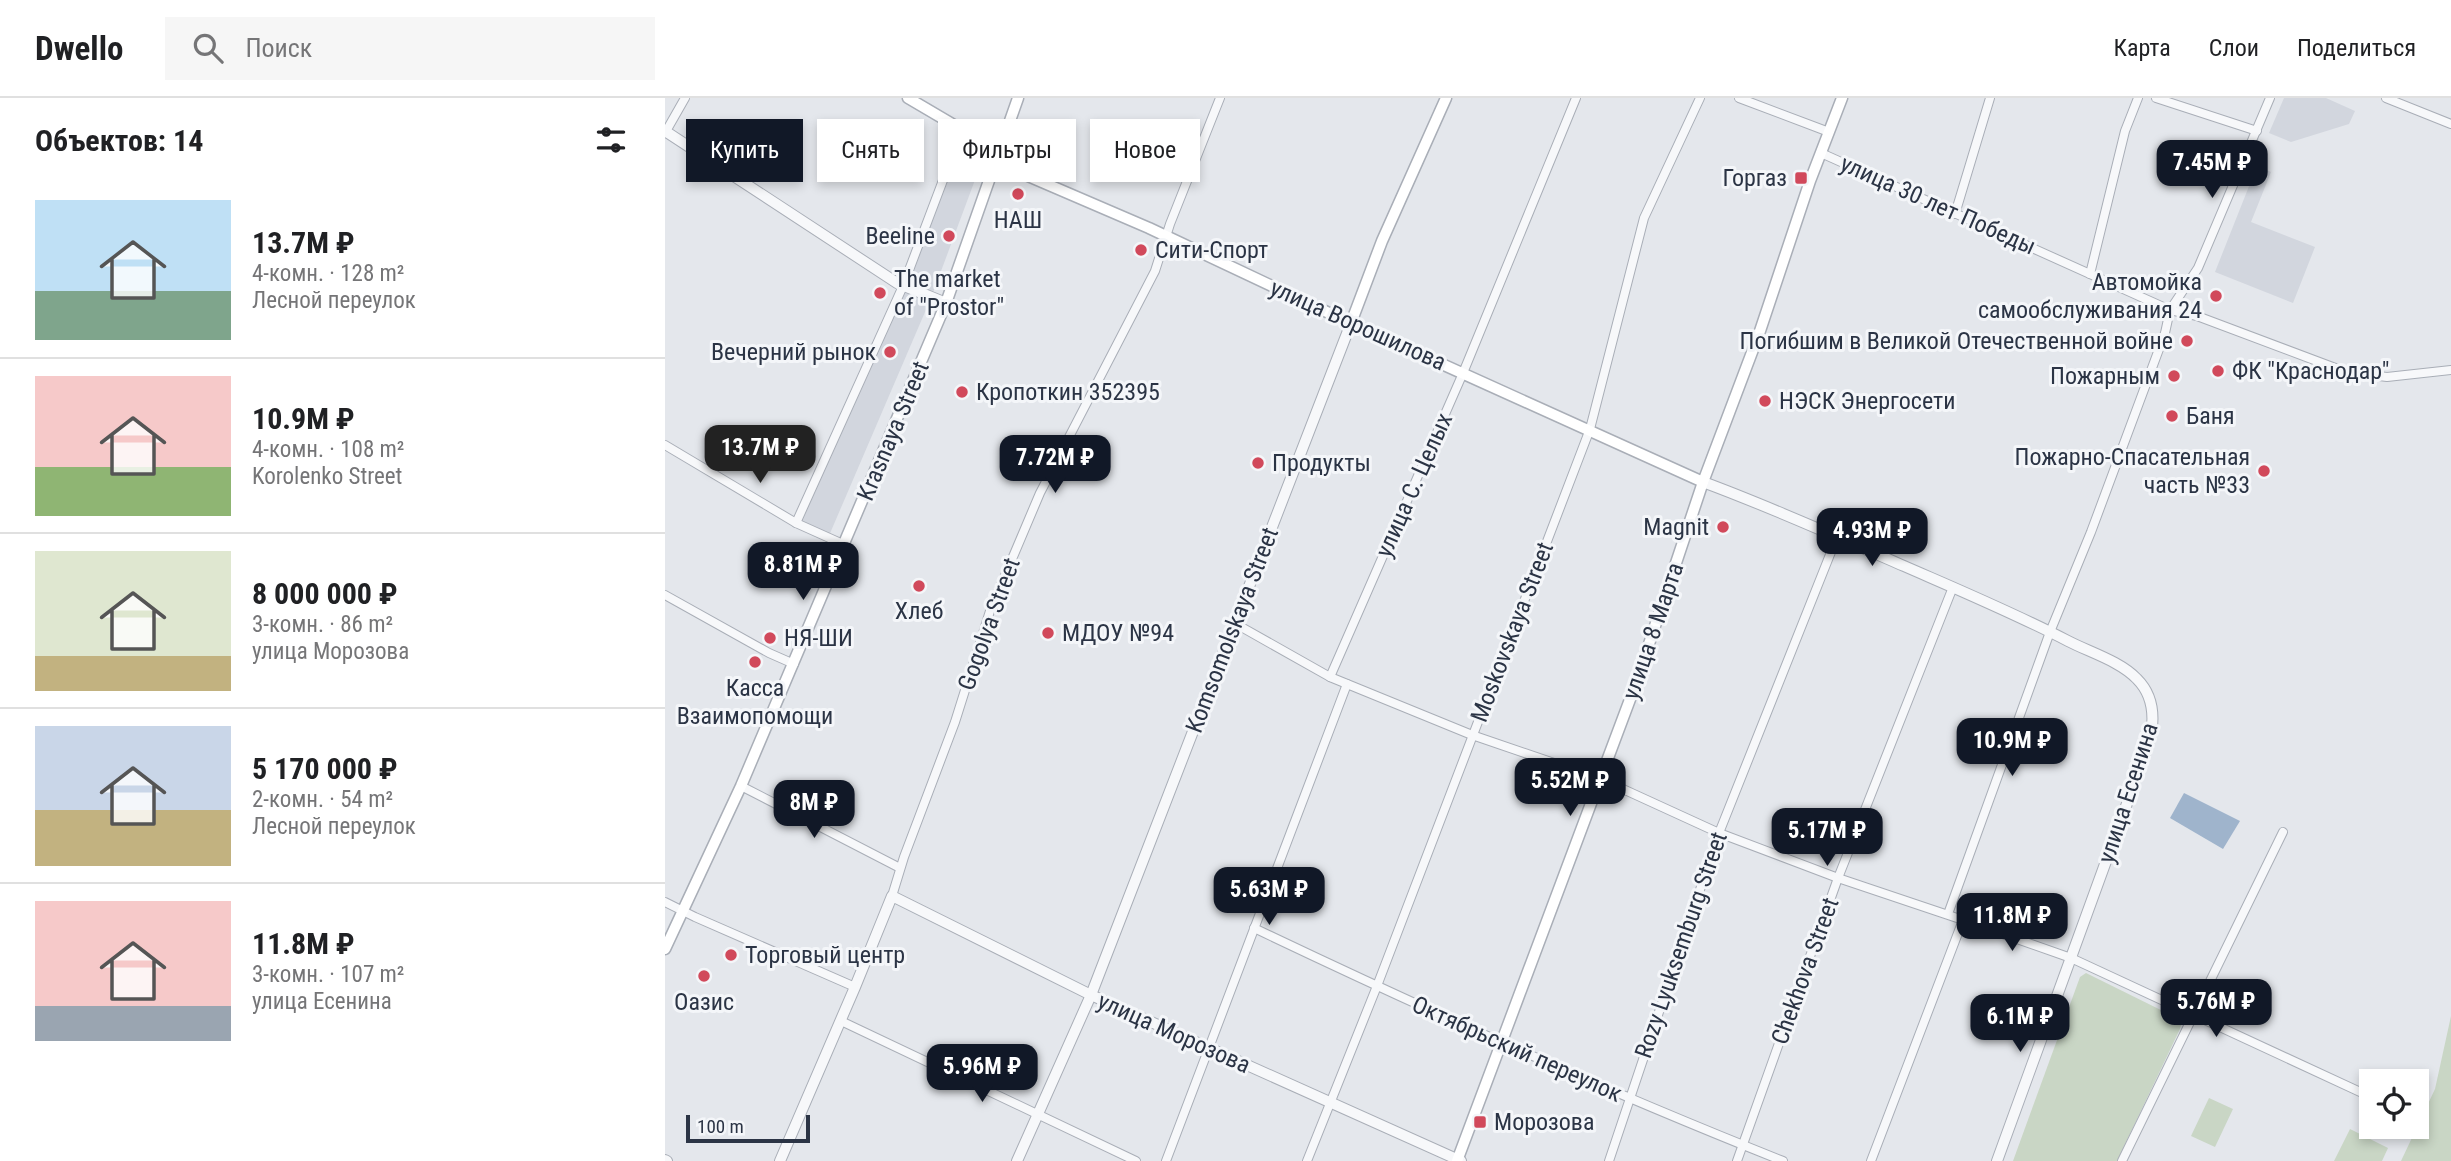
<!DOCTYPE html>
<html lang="ru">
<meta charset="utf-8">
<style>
:root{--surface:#fff;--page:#f6f6f6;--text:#202124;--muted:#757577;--line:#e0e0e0;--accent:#111827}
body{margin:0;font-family:"Roboto Condensed",sans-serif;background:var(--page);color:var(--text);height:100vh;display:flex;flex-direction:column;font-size:26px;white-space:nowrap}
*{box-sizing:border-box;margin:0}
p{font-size:23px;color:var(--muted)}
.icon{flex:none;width:38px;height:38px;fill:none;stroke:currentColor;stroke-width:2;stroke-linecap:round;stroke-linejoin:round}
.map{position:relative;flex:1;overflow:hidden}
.drawer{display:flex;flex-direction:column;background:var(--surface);width:665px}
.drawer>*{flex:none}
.guide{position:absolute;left:21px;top:21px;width:665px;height:63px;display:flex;gap:14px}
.tools{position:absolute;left:1694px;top:971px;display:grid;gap:14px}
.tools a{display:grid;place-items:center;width:70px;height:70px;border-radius:0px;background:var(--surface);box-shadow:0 4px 10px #0003;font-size:35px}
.scale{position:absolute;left:21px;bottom:18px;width:124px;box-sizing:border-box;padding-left:7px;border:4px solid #2b3445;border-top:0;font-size:19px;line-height:24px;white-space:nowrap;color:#2b3445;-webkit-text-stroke:5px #f4f6f9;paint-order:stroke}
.price{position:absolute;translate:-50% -60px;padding:0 16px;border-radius:14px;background:var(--accent);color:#fff;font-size:23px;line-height:46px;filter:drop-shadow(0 2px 4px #0008)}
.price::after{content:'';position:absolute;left:50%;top:42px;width:21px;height:16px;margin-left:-10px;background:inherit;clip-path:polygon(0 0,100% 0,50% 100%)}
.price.selected{background:#222;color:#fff}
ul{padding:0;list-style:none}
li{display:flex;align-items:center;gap:21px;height:175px;padding:0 35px}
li+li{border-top:2px solid var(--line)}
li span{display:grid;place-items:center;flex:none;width:196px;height:140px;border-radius:0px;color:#555}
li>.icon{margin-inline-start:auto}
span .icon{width:84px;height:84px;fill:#fffc;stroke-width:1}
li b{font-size:30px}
h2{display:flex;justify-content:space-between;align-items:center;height:84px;padding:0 35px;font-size:30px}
.chip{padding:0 24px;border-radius:0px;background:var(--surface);box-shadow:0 4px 10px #0003;font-size:24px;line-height:63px}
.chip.selected{background:var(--accent);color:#fff}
header{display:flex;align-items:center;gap:42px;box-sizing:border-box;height:98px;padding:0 35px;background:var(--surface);border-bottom:2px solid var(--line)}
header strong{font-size:33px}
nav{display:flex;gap:38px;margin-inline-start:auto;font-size:24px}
.search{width:490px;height:63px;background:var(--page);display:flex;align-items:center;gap:18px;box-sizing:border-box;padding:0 24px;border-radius:0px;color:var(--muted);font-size:26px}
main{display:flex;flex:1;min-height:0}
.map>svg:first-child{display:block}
.built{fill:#d2d6de}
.green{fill:#c9d6c5}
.water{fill:#9fb4cc}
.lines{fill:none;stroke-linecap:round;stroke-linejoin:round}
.minor-casing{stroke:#a9aeb7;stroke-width:10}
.tertiary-casing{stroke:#a9aeb7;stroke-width:12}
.secondary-casing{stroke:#a9aeb7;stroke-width:13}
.minor{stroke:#f7f8fa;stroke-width:8}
.tertiary{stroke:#f7f8fa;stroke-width:10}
.secondary{stroke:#fff;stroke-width:10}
.poi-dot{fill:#d1495b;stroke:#f4f6f9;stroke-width:2.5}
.labels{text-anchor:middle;stroke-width:6;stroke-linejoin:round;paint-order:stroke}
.poi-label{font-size:24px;fill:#2b3445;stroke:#f4f6f9;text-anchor:start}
.street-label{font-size:24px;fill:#2b3445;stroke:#f4f6f9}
</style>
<header>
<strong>Dwello</strong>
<div class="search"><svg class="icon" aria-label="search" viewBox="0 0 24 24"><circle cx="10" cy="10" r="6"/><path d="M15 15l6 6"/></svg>Поиск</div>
<nav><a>Карта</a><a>Слои</a><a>Поделиться</a></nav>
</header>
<main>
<section class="drawer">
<h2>Объектов: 14<svg class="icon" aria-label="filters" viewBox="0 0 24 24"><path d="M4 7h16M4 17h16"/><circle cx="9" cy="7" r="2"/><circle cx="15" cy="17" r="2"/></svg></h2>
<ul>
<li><span style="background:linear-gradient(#bfe0f5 65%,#7fa58c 0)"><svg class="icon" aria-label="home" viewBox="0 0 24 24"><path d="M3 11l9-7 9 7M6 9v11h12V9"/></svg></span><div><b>13.7M ₽</b><p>4-комн. · 128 m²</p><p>Лесной переулок</p></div></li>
<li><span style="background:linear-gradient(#f6c9c9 65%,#8fb573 0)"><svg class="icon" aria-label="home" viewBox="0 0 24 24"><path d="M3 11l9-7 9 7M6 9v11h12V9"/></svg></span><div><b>10.9M ₽</b><p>4-комн. · 108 m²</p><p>Korolenko Street</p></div></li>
<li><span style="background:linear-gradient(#dfe7d0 75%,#c2b280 0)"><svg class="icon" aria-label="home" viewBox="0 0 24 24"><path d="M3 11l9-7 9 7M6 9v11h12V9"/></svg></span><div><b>8 000 000 ₽</b><p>3-комн. · 86 m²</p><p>улица Морозова</p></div></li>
<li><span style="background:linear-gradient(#c9d6e8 60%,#c2b280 0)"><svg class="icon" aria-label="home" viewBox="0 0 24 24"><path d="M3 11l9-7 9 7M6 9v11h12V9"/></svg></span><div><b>5 170 000 ₽</b><p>2-комн. · 54 m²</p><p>Лесной переулок</p></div></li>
<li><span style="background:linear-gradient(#f6c9c9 75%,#9aa5b1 0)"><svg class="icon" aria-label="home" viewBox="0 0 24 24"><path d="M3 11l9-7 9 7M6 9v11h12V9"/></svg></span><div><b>11.8M ₽</b><p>3-комн. · 107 m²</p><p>улица Есенина</p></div></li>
</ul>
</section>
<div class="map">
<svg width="1786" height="1063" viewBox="0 0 1786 1063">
<rect width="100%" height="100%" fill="#e4e7ec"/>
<g class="built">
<polygon points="1619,0 1661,0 1690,13 1684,26 1626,44 1604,35"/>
<polygon points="297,32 323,47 266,200 163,440 131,425 238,188"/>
<polygon points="1592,68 1606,74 1586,124 1650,149 1628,205 1550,174"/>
</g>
<g class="green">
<polygon points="1421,875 1510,919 1516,927 1515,931 1452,1063 1348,1063 1415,879"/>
<polygon points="1786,918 1786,1063 1736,1063 1770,991"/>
<polygon points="1544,1000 1568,1011 1550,1049 1526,1038"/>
<polygon points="1685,1031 1723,1050 1717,1063 1669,1063"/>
</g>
<polygon class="water" points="1519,695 1575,723 1558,751 1505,720"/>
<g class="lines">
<defs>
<g id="minor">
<polyline points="1074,0 1164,34"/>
<polyline points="1491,0 1592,33"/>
<polyline points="1721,0 1786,26"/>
<polyline points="0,35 20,0"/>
<polyline points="1156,55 1505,212 1532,218 1681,274 1722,279 1786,272"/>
<polyline points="1290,116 1325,0"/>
<polyline points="1425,176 1460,33 1473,0"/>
<polyline points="0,347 131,425 180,447"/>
<polyline points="131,425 238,188 297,32"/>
<polyline points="0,497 104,555 129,566"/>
<polyline points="571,526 665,579 807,637 936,681 1054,735 1173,780 1298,822 1206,1063"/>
<polyline points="665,579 798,275 911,0"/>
<polyline points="76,688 235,770"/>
<polyline points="227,798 239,759 290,624 325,513 375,395 490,173 505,126 555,0"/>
<polyline points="0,804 30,819 190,889"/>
<polyline points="1283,816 1385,534 1426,434 1500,235 1505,212 1533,170 1605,0"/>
<polyline points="1298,822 1406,860 1706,999"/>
<path d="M589 830C763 913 939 992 1118 1063"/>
<polyline points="176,923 471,1063"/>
<polyline points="501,1063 682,586"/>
<polyline points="642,1063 712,888 925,331 979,120 1035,0"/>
<polyline points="944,1063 1054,735 1172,439"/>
<polyline points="1072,1063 1173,780 1288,489"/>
<polyline points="1457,1063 1618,734"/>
</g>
<g id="tertiary">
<polyline points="0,33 232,185 281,205"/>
<path d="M1038 384C1106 409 1172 439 1239 468 1294 492 1349 515 1403 543 1424 554 1455 563 1472 581 1490 599 1490 622 1484 645L1332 1063"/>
<polyline points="0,1062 2,1063"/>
<polyline points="115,1063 190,889 227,798 426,897 796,1063"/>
<polyline points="352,1063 426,897 686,225"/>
</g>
<g id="secondary">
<polyline points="243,0 323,47 356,75 484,130 664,215 1038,384"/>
<polyline points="686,225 717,143 781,0"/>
<polyline points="0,851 76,688 281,205 353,0"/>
<polyline points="792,1063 970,588 1038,384 1095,233 1145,83 1177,0"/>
</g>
</defs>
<use href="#minor" class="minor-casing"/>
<use href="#tertiary" class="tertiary-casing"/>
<use href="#secondary" class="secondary-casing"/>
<use href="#minor" class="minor"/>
<use href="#tertiary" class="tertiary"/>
<use href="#secondary" class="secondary"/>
</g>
<g class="poi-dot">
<rect x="1129" y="73" width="14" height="14" rx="3.5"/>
<circle cx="353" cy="96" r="7"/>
<circle cx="284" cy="138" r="7"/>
<circle cx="476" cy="152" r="7"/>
<circle cx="215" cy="195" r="7"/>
<circle cx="1551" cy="198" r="7"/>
<circle cx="1522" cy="243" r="7"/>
<circle cx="225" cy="254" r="7"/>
<circle cx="1553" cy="273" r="7"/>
<circle cx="1509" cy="278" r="7"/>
<circle cx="297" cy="294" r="7"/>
<circle cx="1100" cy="303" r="7"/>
<circle cx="1507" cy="318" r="7"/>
<circle cx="593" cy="365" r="7"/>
<circle cx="1599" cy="373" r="7"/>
<circle cx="1058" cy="429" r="7"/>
<circle cx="254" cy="488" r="7"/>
<circle cx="383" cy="535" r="7"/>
<circle cx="105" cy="540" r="7"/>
<circle cx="90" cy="564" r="7"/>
<circle cx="66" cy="857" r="7"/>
<circle cx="39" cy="878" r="7"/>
<rect x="808" y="1017" width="14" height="14" rx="3.5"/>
</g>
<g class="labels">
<g class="poi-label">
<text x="1122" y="88" text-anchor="end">Горгаз</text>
<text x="353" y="130" text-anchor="middle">НАШ</text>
<text x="270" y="146" text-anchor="end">Beeline</text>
<text x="490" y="160">Сити-Спорт</text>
<text x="229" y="189">The market<tspan x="229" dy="28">of "Prostor"</tspan></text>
<text x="1537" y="192" text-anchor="end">Автомойка<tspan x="1537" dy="28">самообслуживания 24</tspan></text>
<text x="1508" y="251" text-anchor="end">Погибшим в Великой Отечественной войне</text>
<text x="211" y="262" text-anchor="end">Вечерний рынок</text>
<text x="1567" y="281">ФК "Краснодар"</text>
<text x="1495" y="286" text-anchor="end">Пожарным</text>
<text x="311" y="302">Кропоткин 352395</text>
<text x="1114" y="311">НЭСК Энергосети</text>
<text x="1521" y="326">Баня</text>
<text x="1585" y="367" text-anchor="end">Пожарно-Спасательная<tspan x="1585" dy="28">часть №33</tspan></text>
<text x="607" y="373">Продукты</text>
<text x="1044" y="437" text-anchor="end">Magnit</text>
<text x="254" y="521" text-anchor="middle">Хлеб</text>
<text x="397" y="543">МДОУ №94</text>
<text x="119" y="548">НЯ-ШИ</text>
<text x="90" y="598" text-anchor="middle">Касса<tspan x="90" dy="28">Взаимопомощи</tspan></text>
<text x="80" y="865">Торговый центр</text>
<text x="39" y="912" text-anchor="middle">Оазис</text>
<text x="829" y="1032">Морозова</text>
</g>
<g class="street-label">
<text transform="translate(1273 107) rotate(24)" y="8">улица 30 лет Победы</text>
<text transform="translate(693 227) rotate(24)" y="8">улица Ворошилова</text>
<text transform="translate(228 333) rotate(-67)" y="8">Krasnaya Street</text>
<text transform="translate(749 387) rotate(-66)" y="8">улица С. Целых</text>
<text transform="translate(324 526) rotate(-70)" y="8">Gogolya Street</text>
<text transform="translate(567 532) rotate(-69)" y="8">Komsomolskaya Street</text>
<text transform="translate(988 533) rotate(-71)" y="8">улица 8 Марта</text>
<text transform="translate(847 534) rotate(-69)" y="8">Moskovskaya Street</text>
<text transform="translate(1463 695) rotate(-72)" y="8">улица Есенина</text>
<text transform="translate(1016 847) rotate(-71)" y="8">Rozy Lyuksemburg Street</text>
<text transform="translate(1140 873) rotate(-70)" y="8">Chekhova Street</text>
<text transform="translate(509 935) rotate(24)" y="8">улица Морозова</text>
<text transform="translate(852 951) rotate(24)" y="8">Октябрьский переулок</text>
</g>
</g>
</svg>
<div class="tools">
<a><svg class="icon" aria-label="locate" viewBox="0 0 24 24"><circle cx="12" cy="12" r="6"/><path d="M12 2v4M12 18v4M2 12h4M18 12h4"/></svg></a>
</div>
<div class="scale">100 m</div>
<b class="price" style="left:1547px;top:102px">7.45M ₽</b>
<b class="price selected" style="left:95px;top:387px">13.7M ₽</b>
<b class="price" style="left:390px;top:397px">7.72M ₽</b>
<b class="price" style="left:1207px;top:470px">4.93M ₽</b>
<b class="price" style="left:138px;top:504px">8.81M ₽</b>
<b class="price" style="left:1347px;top:680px">10.9M ₽</b>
<b class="price" style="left:905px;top:720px">5.52M ₽</b>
<b class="price" style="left:149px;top:742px">8M ₽</b>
<b class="price" style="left:1162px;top:770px">5.17M ₽</b>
<b class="price" style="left:604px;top:829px">5.63M ₽</b>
<b class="price" style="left:1347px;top:855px">11.8M ₽</b>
<b class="price" style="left:1551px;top:941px">5.76M ₽</b>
<b class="price" style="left:1355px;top:956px">6.1M ₽</b>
<b class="price" style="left:317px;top:1006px">5.96M ₽</b>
<div class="guide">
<a class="chip selected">Купить</a>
<a class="chip">Снять</a>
<a class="chip">Фильтры</a>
<a class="chip">Новое</a>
</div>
</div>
</main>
